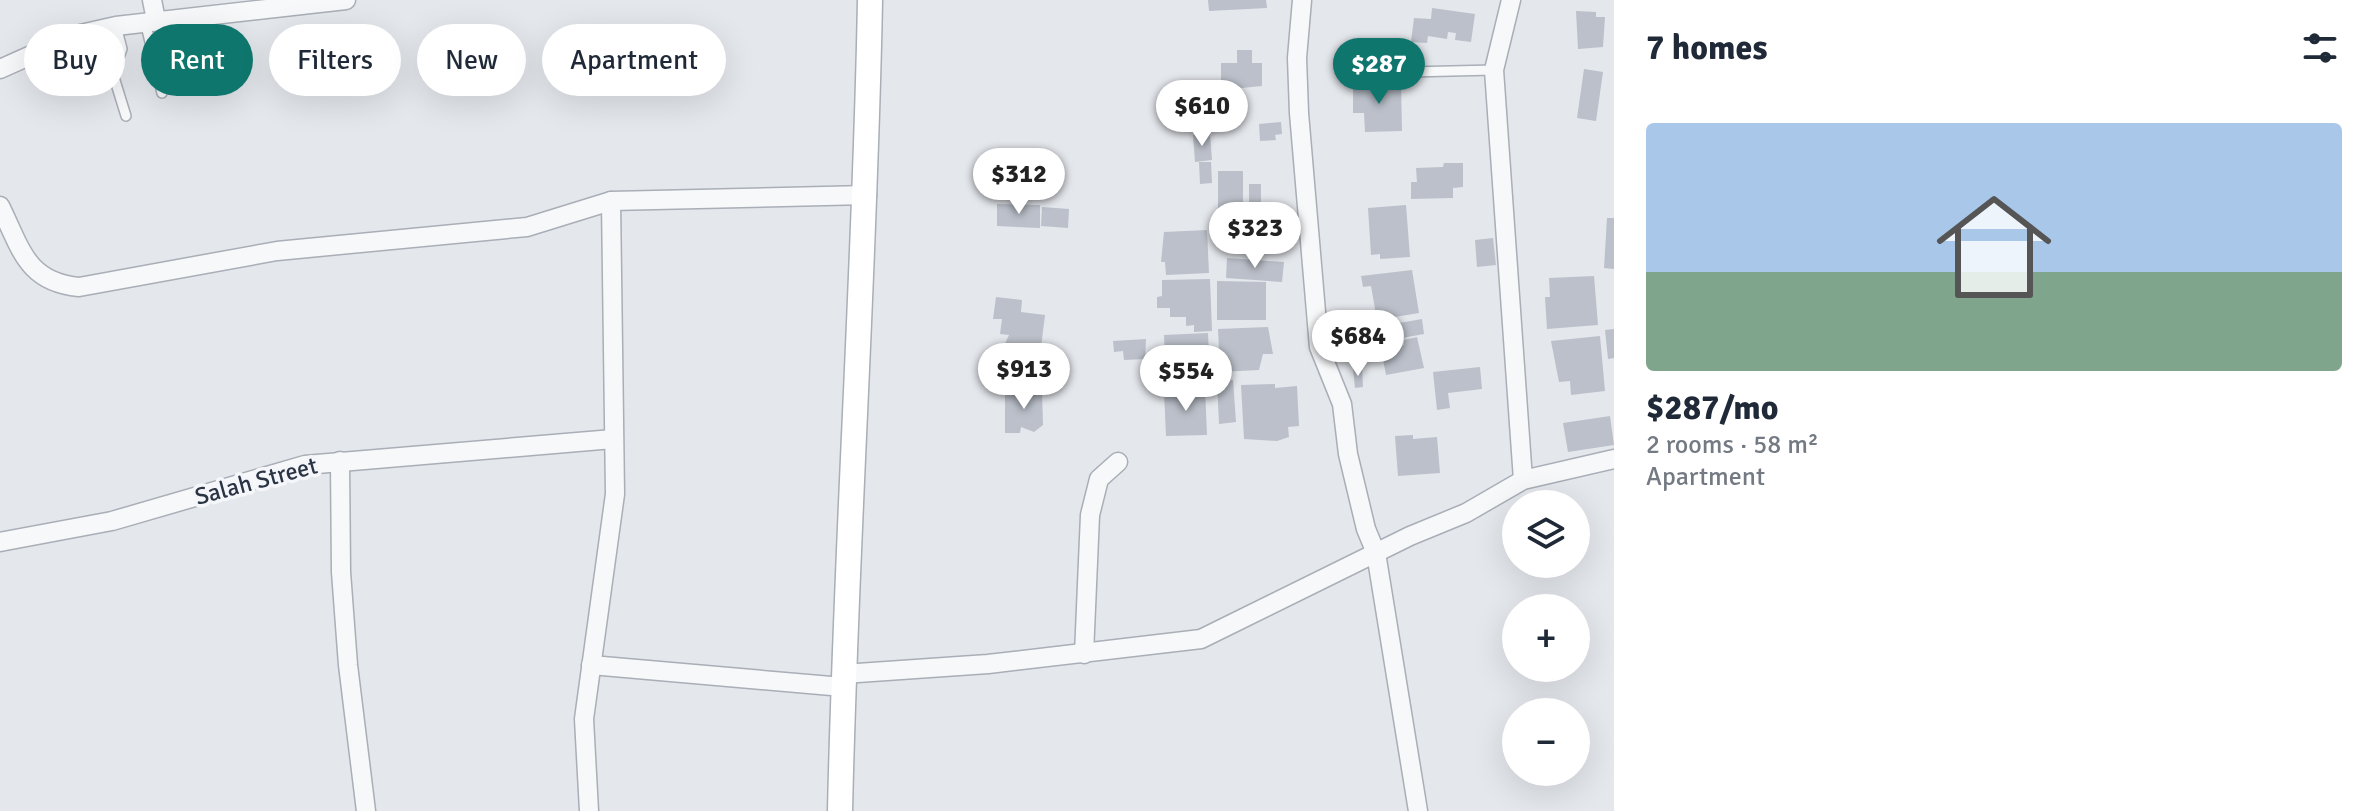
<!DOCTYPE html>
<meta charset="utf-8">
<style>
:root{--surface:#fff;--page:#f2f2f3;--text:#1f2937;--muted:#747a83;--accent:#0f766e}
body{margin:0;font-family:Signika,sans-serif;background:var(--page);color:var(--text);height:100vh;display:flex;flex-direction:column;font-size:30px;white-space:nowrap}
*{box-sizing:border-box;margin:0}
p{font-size:26px;color:var(--muted)}
.icon{flex:none;width:44px;height:44px;fill:none;stroke:currentColor;stroke-width:2;stroke-linecap:round;stroke-linejoin:round}
.map{position:relative;flex:1;overflow:hidden}
.details{display:flex;flex-direction:column;background:var(--surface);width:760px}
.details>*{flex:none}
.guide{position:absolute;left:24px;top:24px;width:760px;height:72px;display:flex;gap:16px}
.fabs{position:absolute;left:1502px;top:490px;display:grid;gap:16px}
.fabs a{display:grid;place-items:center;width:88px;height:88px;border-radius:50%;background:var(--surface);box-shadow:0 8px 32px #0002;font-size:40px}
.price{position:absolute;translate:-50% -68px;padding:0 18px;border-radius:28px;background:#fff;color:#222;font-size:26px;line-height:52px;filter:drop-shadow(0 2px 4px #0008)}
.price::after{content:'';position:absolute;left:50%;top:48px;width:24px;height:18px;margin-left:-12px;background:inherit;clip-path:polygon(0 0,100% 0,50% 100%)}
.price.active{background:var(--accent);color:#fff}
ul{padding:0;list-style:none}
li{display:grid;align-content:center;gap:16px;height:424px;padding:0 32px}
li span{display:grid;place-items:center;height:248px;border-radius:8px;color:#555}
li>.icon{margin-inline-start:auto}
span .icon{width:144px;height:144px;fill:#fffc;stroke-width:1}
li b{font-size:34px}
h2{display:flex;justify-content:space-between;align-items:center;height:96px;padding:0 32px;font-size:34px}
.chip{padding:0 28px;border-radius:36px;background:var(--surface);box-shadow:0 8px 32px #0002;font-size:28px;line-height:72px}
.chip.active{background:var(--accent);color:#fff}
main{display:flex;flex:1;min-height:0}
.map>svg:first-child{display:block}
.building{fill:#bbc0ca}
.lines{fill:none;stroke-linecap:round;stroke-linejoin:round}
.lane-casing{stroke:#a9aeb7;stroke-width:12}
.street-casing{stroke:#a9aeb7;stroke-width:21}
.secondary-casing{stroke:#a9aeb7;stroke-width:27}
.lane{stroke:#f7f8fa;stroke-width:9}
.street{stroke:#f7f8fa;stroke-width:18}
.secondary{stroke:#fff;stroke-width:24}
.labels{text-anchor:middle;stroke-width:7;stroke-linejoin:round;paint-order:stroke}
.street-label{font-size:24px;fill:#2b3445;stroke:#f4f6f9}
</style>
<main>
<div class="map">
<svg width="1614" height="811" viewBox="0 0 1614 811">
<rect width="100%" height="100%" fill="#e4e7ec"/>
<g class="building">
<polygon points="1208,0 1266,0 1267,8 1209,11"/>
<polygon points="1432,8 1475,14 1471,42 1455,40 1456,33 1448,32 1447,39 1428,36 1427,43 1411,42 1414,18 1431,19"/>
<polygon points="1576,11 1596,12 1596,17 1605,17 1603,47 1578,49"/>
<polygon points="1237,50 1252,50 1252,63 1262,63 1262,86 1221,90 1221,63 1237,63"/>
<polygon points="1584,69 1603,72 1596,121 1577,118"/>
<polygon points="1401,82 1402,131 1365,132 1364,113 1353,113 1353,83"/>
<polygon points="1281,122 1282,134 1275,135 1276,140 1260,141 1259,124"/>
<polygon points="1210,134 1212,160 1195,162 1193,135"/>
<polygon points="1199,162 1211,162 1212,183 1200,184"/>
<polygon points="1444,163 1463,163 1463,187 1453,188 1453,198 1411,199 1411,182 1417,182 1416,168 1443,167"/>
<rect x="1218" y="171" width="25" height="38"/>
<rect x="1249" y="184" width="12" height="25"/>
<polygon points="997,204 1040,205 1040,228 997,226"/>
<polygon points="1406,205 1410,257 1380,259 1380,254 1371,255 1368,208"/>
<polygon points="1042,207 1069,209 1068,228 1041,226"/>
<polygon points="1607,218 1614,218 1614,269 1604,268"/>
<polygon points="1207,230 1209,273 1166,275 1165,262 1161,262 1164,232"/>
<polygon points="1493,238 1496,265 1477,267 1475,240"/>
<polygon points="1227,258 1284,262 1282,282 1226,278"/>
<polygon points="1412,270 1419,313 1377,320 1371,286 1363,287 1361,276"/>
<polygon points="1594,276 1598,325 1547,329 1545,297 1550,297 1549,278"/>
<polygon points="1210,279 1212,331 1194,332 1194,325 1186,326 1186,317 1170,317 1170,308 1157,308 1157,297 1162,296 1162,280"/>
<polygon points="1217,281 1266,282 1266,320 1217,320"/>
<polygon points="996,297 1022,300 1021,312 1045,315 1040,355 1002,350 1009,335 1000,334 1002,319 993,319"/>
<polygon points="1422,319 1424,334 1385,341 1382,326"/>
<polygon points="1268,327 1273,354 1263,354 1259,370 1220,372 1218,329"/>
<polygon points="1614,329 1614,358 1608,359 1605,330"/>
<polygon points="1208,333 1210,376 1157,379 1156,356 1165,356 1164,335"/>
<polygon points="1600,336 1605,391 1571,395 1570,381 1559,382 1551,341"/>
<polygon points="1417,337 1424,368 1386,375 1381,349 1404,345 1404,340"/>
<polygon points="1146,339 1145,359 1124,360 1123,351 1114,352 1113,341"/>
<polygon points="1480,367 1482,389 1448,393 1450,408 1437,410 1433,372"/>
<polygon points="1362,368 1363,387 1355,388 1353,369"/>
<polygon points="1233,380 1236,422 1219,424 1217,381"/>
<polygon points="1275,384 1275,388 1297,386 1299,426 1288,427 1289,437 1277,441 1244,439 1241,385"/>
<polygon points="1205,389 1207,435 1166,436 1164,391"/>
<polygon points="1042,390 1043,425 1034,432 1021,427 1020,433 1005,433 1005,394"/>
<polygon points="1610,416 1614,445 1568,452 1563,423"/>
<polygon points="1413,435 1413,439 1437,437 1440,473 1398,476 1395,436"/>
</g>
<g class="lines">
<defs>
<g id="lane">
<polyline points="145,21 162,93"/>
<polyline points="116,26 122,49 113,74 126,116"/>
<polyline points="1366,73 1494,70"/>
</g>
<g id="street">
<polyline points="152,0 156,20"/>
<polyline points="1302,0 1297,58 1299,113 1319,347 1342,404 1348,454 1366,529 1376,553 1418,811"/>
<polyline points="1511,0 1494,70 1523,480"/>
<polyline points="0,69 76,35 116,26 346,0"/>
<path d="M0 206C21 248 26 282 79 287L277 251 527 227 611 201 867 195"/>
<polyline points="340,461 341,572 348,665 366,811"/>
<polyline points="0,542 112,521 305,465 613,439"/>
<polyline points="1084,654 1090,515 1099,479 1118,462"/>
<polyline points="591,665 843,687"/>
<polyline points="843,674 988,664 1201,639 1410,536 1466,513 1523,480 1614,459"/>
<polyline points="589,811 584,719 615,494 611,201"/>
</g>
<path id="secondary" d="M840 811C846 540 865 271 870 0"/>
</defs>
<use href="#lane" class="lane-casing"/>
<use href="#street" class="street-casing"/>
<use href="#secondary" class="secondary-casing"/>
<use href="#lane" class="lane"/>
<use href="#street" class="street"/>
<use href="#secondary" class="secondary"/>
</g>
<g class="labels">
<g class="street-label">
<text transform="translate(256 481) rotate(-15)" y="8">Salah Street</text>
</g>
</g>
</svg>
<div class="fabs">
<a><svg class="icon" aria-label="layers" viewBox="0 0 24 24"><path d="M12 4l9 5-9 5-9-5zM3 14l9 5 9-5"/></svg></a>
<a>+</a>
<a>−</a>
</div>
<b class="price active" style="left:1379px;top:106px">$287</b>
<b class="price" style="left:1202px;top:148px">$610</b>
<b class="price" style="left:1019px;top:216px">$312</b>
<b class="price" style="left:1255px;top:270px">$323</b>
<b class="price" style="left:1358px;top:378px">$684</b>
<b class="price" style="left:1024px;top:411px">$913</b>
<b class="price" style="left:1186px;top:413px">$554</b>
<div class="guide">
<a class="chip">Buy</a>
<a class="chip active">Rent</a>
<a class="chip">Filters</a>
<a class="chip">New</a>
<a class="chip">Apartment</a>
</div>
</div>
<section class="details">
<h2>7 homes<svg class="icon" aria-label="filters" viewBox="0 0 24 24"><path d="M4 7h16M4 17h16"/><circle cx="9" cy="7" r="2"/><circle cx="15" cy="17" r="2"/></svg></h2>
<ul>
<li><span style="background:linear-gradient(#a9c7e8 60%,#7fa58c 0)"><svg class="icon" aria-label="home" viewBox="0 0 24 24"><path d="M3 11l9-7 9 7M6 9v11h12V9"/></svg></span><div><b>$287/mo</b><p>2 rooms · 58 m²</p><p>Apartment</p></div></li>
</ul>
</section>
</main>
